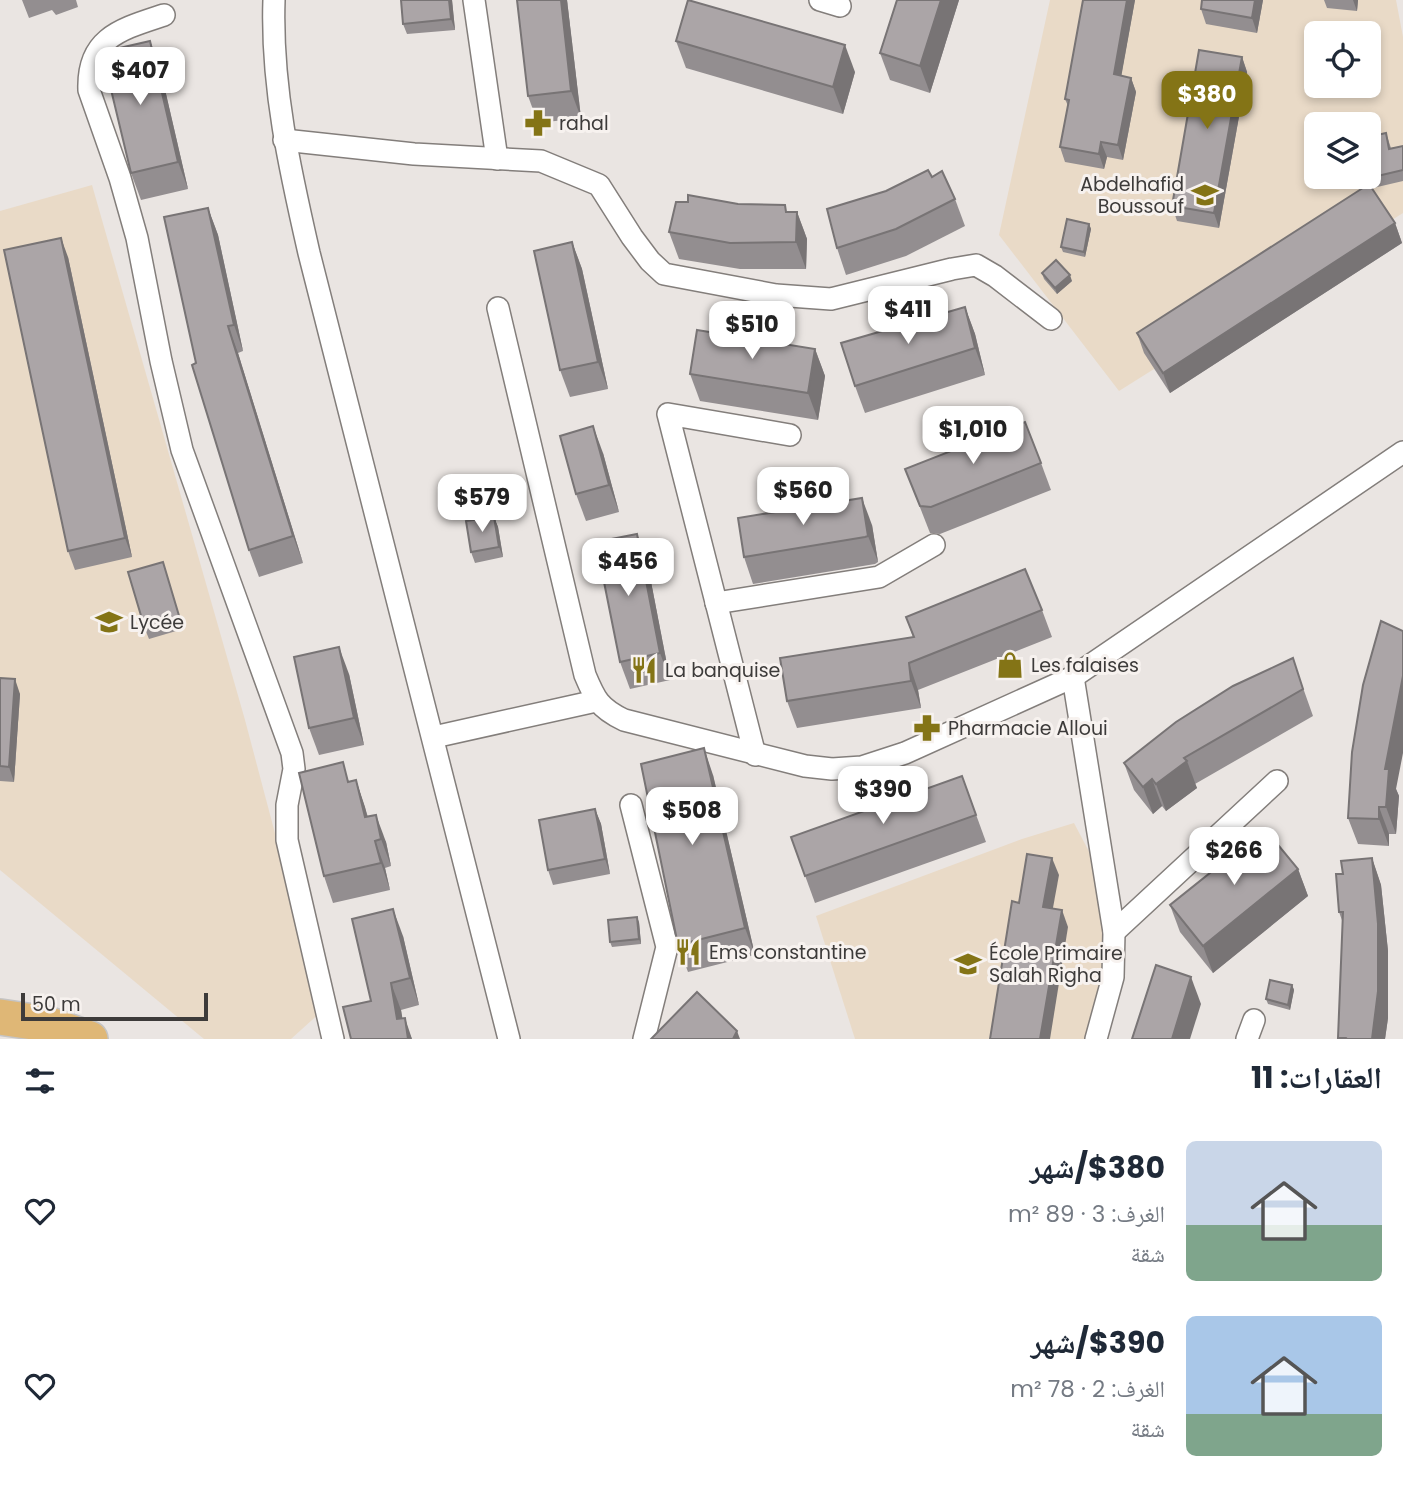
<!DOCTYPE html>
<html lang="ar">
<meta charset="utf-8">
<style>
:root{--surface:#fff;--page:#f2f2f3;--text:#1f2937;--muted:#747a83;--accent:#847416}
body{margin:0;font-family:Poppins,"Noto Naskh Arabic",sans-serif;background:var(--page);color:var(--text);direction:rtl;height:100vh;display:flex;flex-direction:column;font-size:26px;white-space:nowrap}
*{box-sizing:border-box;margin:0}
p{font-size:23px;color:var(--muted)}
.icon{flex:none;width:38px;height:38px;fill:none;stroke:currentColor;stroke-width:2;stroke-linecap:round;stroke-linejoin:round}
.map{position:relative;height:1039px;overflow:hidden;direction:ltr}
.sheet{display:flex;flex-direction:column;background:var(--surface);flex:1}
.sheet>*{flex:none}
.buttons{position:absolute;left:1304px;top:21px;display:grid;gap:14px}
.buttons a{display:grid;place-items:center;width:77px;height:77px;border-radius:10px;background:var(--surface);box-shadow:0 4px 10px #0003;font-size:35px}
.scale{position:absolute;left:21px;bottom:18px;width:187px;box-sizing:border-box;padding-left:7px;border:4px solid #3d3b3a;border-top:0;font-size:19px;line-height:24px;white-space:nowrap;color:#3d3b3a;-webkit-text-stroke:5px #f7f2ef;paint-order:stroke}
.price{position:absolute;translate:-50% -60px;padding:0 16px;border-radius:14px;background:#fff;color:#222;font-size:23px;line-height:46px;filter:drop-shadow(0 2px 4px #0008)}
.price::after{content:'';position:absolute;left:50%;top:42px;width:21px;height:16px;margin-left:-10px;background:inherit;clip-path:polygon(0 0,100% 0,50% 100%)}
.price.active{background:var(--accent);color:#fff}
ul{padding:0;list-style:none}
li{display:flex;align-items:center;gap:21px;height:175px;padding:0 21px}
li span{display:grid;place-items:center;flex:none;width:196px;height:140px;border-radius:10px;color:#555}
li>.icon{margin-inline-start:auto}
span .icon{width:84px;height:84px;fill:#fffc;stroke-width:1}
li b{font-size:30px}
h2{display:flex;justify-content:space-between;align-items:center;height:84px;padding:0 21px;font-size:30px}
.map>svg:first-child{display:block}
.education{fill:#e9dac7;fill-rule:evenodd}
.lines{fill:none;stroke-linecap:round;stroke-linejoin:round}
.minor-casing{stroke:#837e7b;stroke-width:24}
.trunk-casing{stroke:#c5c4c4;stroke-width:38}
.minor{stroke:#fff;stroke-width:21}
.trunk{stroke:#dfb776;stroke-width:35}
.wall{fill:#938e90}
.shaded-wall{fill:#787475}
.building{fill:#aba5a7;stroke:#787475;stroke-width:2}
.labels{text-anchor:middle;stroke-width:6;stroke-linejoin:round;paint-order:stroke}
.poi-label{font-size:19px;fill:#3d3b3a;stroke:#f7f2ef;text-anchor:start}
</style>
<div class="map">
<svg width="1403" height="1039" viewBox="0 0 1403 1039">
<rect width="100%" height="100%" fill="#eae5e2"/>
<g class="education">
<path d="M1050 0H1396L1403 37V213L1119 391 999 235ZM1316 33H1368V86H1316ZM1316 124H1368V177H1316Z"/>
<polygon points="92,185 245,720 322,1011 291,1039 204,1039 0,870 0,211"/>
<polygon points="1074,823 1105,882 1104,1012 1093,1039 855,1039 816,916 1022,839"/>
</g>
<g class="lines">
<defs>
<g id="minor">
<path d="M274 0C271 86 290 170 309 253L509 1039"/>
<polyline points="474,0 497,159"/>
<polyline points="820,0 840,6"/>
<path d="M164 15C122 29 87 37 89 90L120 178 137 238 161 361 182 450 292 753 294 769 287 805V840L333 1039"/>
<polyline points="284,140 414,154 541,161 599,185 632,237 650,261 664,274 776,295 831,299 952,269 976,265 995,276 1051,319"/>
<path d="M498 308 585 675C595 699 599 708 624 720L805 766 832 769 862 767 905 753 1073 677 1403 452"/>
<polyline points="716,603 879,577 934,545"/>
<polyline points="1073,677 1114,932 1113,977 1096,1039"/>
<polyline points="434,737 596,701"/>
<polyline points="755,755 668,414 790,435"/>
<polyline points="631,805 667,947 644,1039"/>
<polyline points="1114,932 1277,781"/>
<polyline points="1247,1039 1254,1020"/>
</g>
<polyline id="trunk" points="0,1017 47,1024 90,1039"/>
</defs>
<use href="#minor" class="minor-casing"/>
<use href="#trunk" class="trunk-casing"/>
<use href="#minor" class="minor"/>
<use href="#trunk" class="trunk"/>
</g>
<g class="wall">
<polygon points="22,0 76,0 78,7 56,15 52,10 29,18"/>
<polygon points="452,0 455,30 407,34 403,24"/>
<polygon points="567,0 581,118 538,123 528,96"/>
<polygon points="897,0 959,0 930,93 890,80 880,53"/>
<polygon points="1083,0 1135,0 1121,76 1131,78 1136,92 1123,160 1107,157 1104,169 1065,162 1060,147 1068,106 1065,99"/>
<polygon points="1263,0 1257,33 1206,24 1201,9"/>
<polygon points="1324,0 1358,0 1357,11 1327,8"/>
<polygon points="150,41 160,68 188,189 141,200 131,173"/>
<polygon points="676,41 855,72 843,114 686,68"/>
<polygon points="1242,57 1247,72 1219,228 1177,221 1172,206"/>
<polygon points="1386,133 1391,148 1403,146 1403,181 1373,188 1369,178"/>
<polygon points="932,177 955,199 965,226 906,256 846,275 837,248 886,191"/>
<polygon points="208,208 218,235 243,351 238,353 303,563 259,577 249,550 196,363"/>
<polygon points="788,212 797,212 807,239 806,269 740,269 679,259 669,232"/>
<polygon points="1395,223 1402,243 1170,393 1144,353 1137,333"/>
<polygon points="1089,224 1091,229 1085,257 1063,252 1061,247"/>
<polygon points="572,242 582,269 608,389 570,397 560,370"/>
<polygon points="68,257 132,557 75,570 68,551"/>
<polygon points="1042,273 1072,281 1057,294 1044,279"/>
<polygon points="965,307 975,334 985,375 865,413 855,386"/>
<polygon points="815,349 825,376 818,420 700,401 690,374"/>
<polygon points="603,453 619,512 586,521 576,494"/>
<polygon points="1041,463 1051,490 940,534 930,533 905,469"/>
<polygon points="494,517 498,527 503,557 475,563 471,552"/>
<polygon points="872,525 878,562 875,564 753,584 744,557"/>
<polygon points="637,534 647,561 670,680 630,689 620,662"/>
<polygon points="163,562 183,629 149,639 145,629"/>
<polygon points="1042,610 1052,637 918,690 921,708 797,728 787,701 913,637 906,617"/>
<polygon points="349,674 364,745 319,755 309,728"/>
<polygon points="0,678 20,694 14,782 0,781"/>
<polygon points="1302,685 1313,716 1195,784 1197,788 1166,811 1162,806 1153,814 1134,790 1124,763"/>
<polygon points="713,775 755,955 688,972 678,945"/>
<polygon points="962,776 986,842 815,903 791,837"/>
<polygon points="356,780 368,817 386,842 391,866 385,868 390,890 333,903 324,876 350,781"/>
<polygon points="1396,789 1399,796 1396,834 1389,834 1389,846 1358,844 1348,818"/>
<polygon points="595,809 601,824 610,874 553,885 548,870"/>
<polygon points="1372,858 1381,885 1388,951 1388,1018 1385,1039 1339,1039 1343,923 1339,912 1343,874"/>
<polygon points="1298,869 1308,896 1213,973 1180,932 1170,905"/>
<polygon points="639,922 641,944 612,947 610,942"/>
<polygon points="403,936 419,1005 401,1010 402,1018 412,1039 371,1001"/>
<polygon points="1292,985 1294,990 1290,1010 1268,1004 1266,999"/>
</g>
<g class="shaded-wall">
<polygon points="449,0 452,0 455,30 451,19"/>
<polygon points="561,0 567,0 581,118 571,91"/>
<polygon points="941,0 959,0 930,93 920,66"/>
<polygon points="1127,0 1135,0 1119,89 1114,74"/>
<polygon points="1255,0 1263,0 1257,33 1252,18"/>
<polygon points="1353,0 1358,0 1357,11"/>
<polygon points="150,41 160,68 188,189 178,162"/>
<polygon points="845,45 855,72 843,114 833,87"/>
<polygon points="1242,57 1247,72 1219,228 1214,213"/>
<polygon points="1131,78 1136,92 1123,160 1118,145"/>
<polygon points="1101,142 1107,157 1104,169 1099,154"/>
<polygon points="208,208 218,235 243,351 234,325"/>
<polygon points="797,212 807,239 806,269 796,242"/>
<polygon points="1395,223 1402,243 1170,393 1163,373"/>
<polygon points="1089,224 1091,229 1085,257 1084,252"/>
<polygon points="61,238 68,257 132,557 125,538"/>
<polygon points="572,242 582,269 608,389 598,362"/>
<polygon points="1070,275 1072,281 1057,294 1055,288"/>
<polygon points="965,307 975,334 985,375 975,348"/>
<polygon points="228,326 238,353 303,563 293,536"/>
<polygon points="815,349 825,376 818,420 808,393"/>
<polygon points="593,426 603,453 619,512 609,485"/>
<polygon points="862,498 872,525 878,562 868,536"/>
<polygon points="494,517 498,527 503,557 499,547"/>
<polygon points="637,534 647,561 670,680 660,653"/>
<polygon points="339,647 349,674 364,745 354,718"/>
<polygon points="909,663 918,690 921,708 911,681"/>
<polygon points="1403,676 1403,753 1396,789 1399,796 1396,834 1386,807 1385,769"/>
<polygon points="15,679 20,694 14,782 9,767"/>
<polygon points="704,748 713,775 755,955 745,928"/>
<polygon points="1187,761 1197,788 1166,811 1156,784"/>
<polygon points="1152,779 1162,806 1153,814 1143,787"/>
<polygon points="356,780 365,807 374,844 365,817"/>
<polygon points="1379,807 1389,834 1389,846 1379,819"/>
<polygon points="595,809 601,824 610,874 605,859"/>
<polygon points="376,815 386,842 391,866 381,839"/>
<polygon points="375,841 385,868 390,890 381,863"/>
<polygon points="1052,858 1059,875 1050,924 1043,907"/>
<polygon points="1372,858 1381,885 1388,951 1388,1018 1385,1039 1372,1039"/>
<polygon points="1298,869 1308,896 1213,973 1203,946"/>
<polygon points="393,909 403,936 419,1005 410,978"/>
<polygon points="1062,910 1068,927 1050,1039 1040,1039"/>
<polygon points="637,917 639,922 641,944 639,939"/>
<polygon points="1191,977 1201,1004 1190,1039 1172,1039"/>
<polygon points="391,983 401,1010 406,1039 397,1019"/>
<polygon points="1292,985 1294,990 1290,1010 1288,1005"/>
<polygon points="405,1018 412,1039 408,1039"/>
<polygon points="737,1031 740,1039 733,1039"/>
</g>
<g class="building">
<polygon points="401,0 449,0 451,19 403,24"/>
<polygon points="517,0 561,0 571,91 528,96"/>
<polygon points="688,0 845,45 833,87 676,41"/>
<polygon points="897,0 941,0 920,66 880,53"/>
<polygon points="1083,0 1127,0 1114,74 1131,78 1118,145 1101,142 1099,154 1060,147 1069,100 1065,99"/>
<polygon points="1202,0 1255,0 1252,18 1201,9"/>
<polygon points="150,41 178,162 131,173 102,52"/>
<polygon points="1199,50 1242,57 1214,213 1172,206"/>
<polygon points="1386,133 1389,149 1403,146 1403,170 1369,178 1368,137"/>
<polygon points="928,170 932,177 942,171 955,199 896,229 837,248 827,209 886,191"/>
<polygon points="1369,184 1395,223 1163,373 1137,333"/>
<polygon points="688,195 738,204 785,205 786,212 797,212 796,242 730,243 669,232 676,202 688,202"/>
<polygon points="208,208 234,325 228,326 293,536 249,550 192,365 196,363 164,217"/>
<polygon points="1067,219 1089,224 1084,252 1061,247"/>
<polygon points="61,238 125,538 68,551 4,250"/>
<polygon points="572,242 598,362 560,370 534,251"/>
<polygon points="1056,260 1070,275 1055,288 1042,273"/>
<polygon points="965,307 975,348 855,386 841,343"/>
<polygon points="697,330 815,349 808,393 690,374"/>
<polygon points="1025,422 1041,463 931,507 920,506 905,469"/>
<polygon points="593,426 609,485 576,494 560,436"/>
<polygon points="862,498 868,536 865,537 744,557 738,518"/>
<polygon points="494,517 499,547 471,552 466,521"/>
<polygon points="637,534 660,653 620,662 596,542"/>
<polygon points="163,562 180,619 145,629 128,572"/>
<polygon points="1025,569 1042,610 909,663 911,681 787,701 780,658 914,637 906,617"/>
<polygon points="1381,621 1403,631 1403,676 1385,769 1389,769 1386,807 1379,807 1379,819 1348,818 1352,752 1363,685"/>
<polygon points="339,647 354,718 309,728 294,657"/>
<polygon points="1293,658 1303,689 1184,758 1187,761 1156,784 1152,779 1143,787 1124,763 1176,722 1233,686"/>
<polygon points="0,678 15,679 9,767 0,766"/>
<polygon points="704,748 745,928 678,945 641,764"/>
<polygon points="343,762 348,782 356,780 365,817 376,815 381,839 375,841 381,863 324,876 299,773"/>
<polygon points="962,776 976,815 805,876 791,837"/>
<polygon points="595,809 605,859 548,870 539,820"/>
<polygon points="1265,829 1298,869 1203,946 1170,905"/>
<polygon points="1027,854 1052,858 1043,907 1062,910 1040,1039 990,1039 1012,901 1019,903"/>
<polygon points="1372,858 1378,924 1378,991 1372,1039 1344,1039 1345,1038 1338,1038 1343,912 1339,912 1336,874 1343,874 1341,861"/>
<polygon points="393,909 410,978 391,983 397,1019 405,1018 408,1039 351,1039 343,1007 371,1001 352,919"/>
<polygon points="637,917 639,939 610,942 608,920"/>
<polygon points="1156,965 1191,977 1172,1039 1132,1039"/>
<polygon points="1270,980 1292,985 1288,1005 1266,999"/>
<polygon points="697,992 737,1031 733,1039 651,1039"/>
</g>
<defs>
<symbol id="pharmacy-bare" viewBox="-9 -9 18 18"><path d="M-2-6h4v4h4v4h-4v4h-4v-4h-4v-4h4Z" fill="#847416" stroke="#f7f2ef" stroke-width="2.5" paint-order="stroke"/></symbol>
<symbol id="school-bare" viewBox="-9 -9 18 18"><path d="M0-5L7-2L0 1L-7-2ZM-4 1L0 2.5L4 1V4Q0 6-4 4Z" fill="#847416" stroke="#f7f2ef" stroke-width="2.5" paint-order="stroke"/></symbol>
<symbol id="shop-bare" viewBox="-9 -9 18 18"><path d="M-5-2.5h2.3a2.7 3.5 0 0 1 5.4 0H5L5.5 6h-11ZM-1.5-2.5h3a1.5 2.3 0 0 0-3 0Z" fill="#847416" stroke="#f7f2ef" stroke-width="2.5" paint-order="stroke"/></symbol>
<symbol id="restaurant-bare" viewBox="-9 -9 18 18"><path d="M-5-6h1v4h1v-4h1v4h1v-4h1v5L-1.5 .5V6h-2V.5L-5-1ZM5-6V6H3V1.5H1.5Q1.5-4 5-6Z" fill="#847416" stroke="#f7f2ef" stroke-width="2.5" paint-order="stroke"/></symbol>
</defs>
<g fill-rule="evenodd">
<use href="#pharmacy-bare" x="519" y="104" width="38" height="38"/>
<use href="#school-bare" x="1186" y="176" width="38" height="38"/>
<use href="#school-bare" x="90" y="603" width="38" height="38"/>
<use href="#shop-bare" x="991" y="646" width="38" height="38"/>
<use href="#restaurant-bare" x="625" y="651" width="38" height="38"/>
<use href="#pharmacy-bare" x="908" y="709" width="38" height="38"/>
<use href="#restaurant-bare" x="669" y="933" width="38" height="38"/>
<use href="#school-bare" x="949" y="945" width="38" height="38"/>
</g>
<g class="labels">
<g class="poi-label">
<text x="559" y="130">rahal</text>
<text x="1184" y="191" text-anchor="end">Abdelhafid<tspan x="1184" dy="22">Boussouf</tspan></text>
<text x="130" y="629">Lycée</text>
<text x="1031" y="672">Les falaises</text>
<text x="665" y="677">La banquise</text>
<text x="948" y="735">Pharmacie Alloui</text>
<text x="709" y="959">Ems constantine</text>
<text x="989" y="960">École Primaire<tspan x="989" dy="22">Salah Righa</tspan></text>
</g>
</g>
</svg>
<div class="buttons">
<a><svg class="icon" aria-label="locate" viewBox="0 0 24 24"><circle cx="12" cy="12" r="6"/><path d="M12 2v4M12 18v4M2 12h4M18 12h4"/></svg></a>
<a><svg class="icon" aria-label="layers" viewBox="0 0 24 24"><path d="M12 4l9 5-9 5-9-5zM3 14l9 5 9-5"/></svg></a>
</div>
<div class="scale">50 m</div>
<b class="price" style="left:140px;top:107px">$407</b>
<b class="price active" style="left:1207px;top:131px">$380</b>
<b class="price" style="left:908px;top:346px">$411</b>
<b class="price" style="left:752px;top:361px">$510</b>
<b class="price" style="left:973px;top:466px">$1,010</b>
<b class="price" style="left:803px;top:527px">$560</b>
<b class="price" style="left:482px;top:534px">$579</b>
<b class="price" style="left:628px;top:598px">$456</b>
<b class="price" style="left:883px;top:826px">$390</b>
<b class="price" style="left:692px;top:847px">$508</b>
<b class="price" style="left:1234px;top:887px">$266</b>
</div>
<section class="sheet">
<h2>العقارات: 11<svg class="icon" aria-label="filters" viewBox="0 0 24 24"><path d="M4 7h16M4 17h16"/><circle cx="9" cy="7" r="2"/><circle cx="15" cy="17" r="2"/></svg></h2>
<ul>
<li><span style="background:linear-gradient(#c9d6e8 60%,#7fa58c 0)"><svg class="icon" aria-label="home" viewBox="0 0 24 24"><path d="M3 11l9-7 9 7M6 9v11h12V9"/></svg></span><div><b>$380/شهر</b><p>الغرف: 3 · 89 m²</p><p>شقة</p></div><svg class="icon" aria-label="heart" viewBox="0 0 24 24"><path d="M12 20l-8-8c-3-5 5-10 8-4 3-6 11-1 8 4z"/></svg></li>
<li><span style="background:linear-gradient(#a9c7e8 70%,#7fa58c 0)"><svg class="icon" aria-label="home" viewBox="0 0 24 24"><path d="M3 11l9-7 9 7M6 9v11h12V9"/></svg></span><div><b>$390/شهر</b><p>الغرف: 2 · 78 m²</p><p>شقة</p></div><svg class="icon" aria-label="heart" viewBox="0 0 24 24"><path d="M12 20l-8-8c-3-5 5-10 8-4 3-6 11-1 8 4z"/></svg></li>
</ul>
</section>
